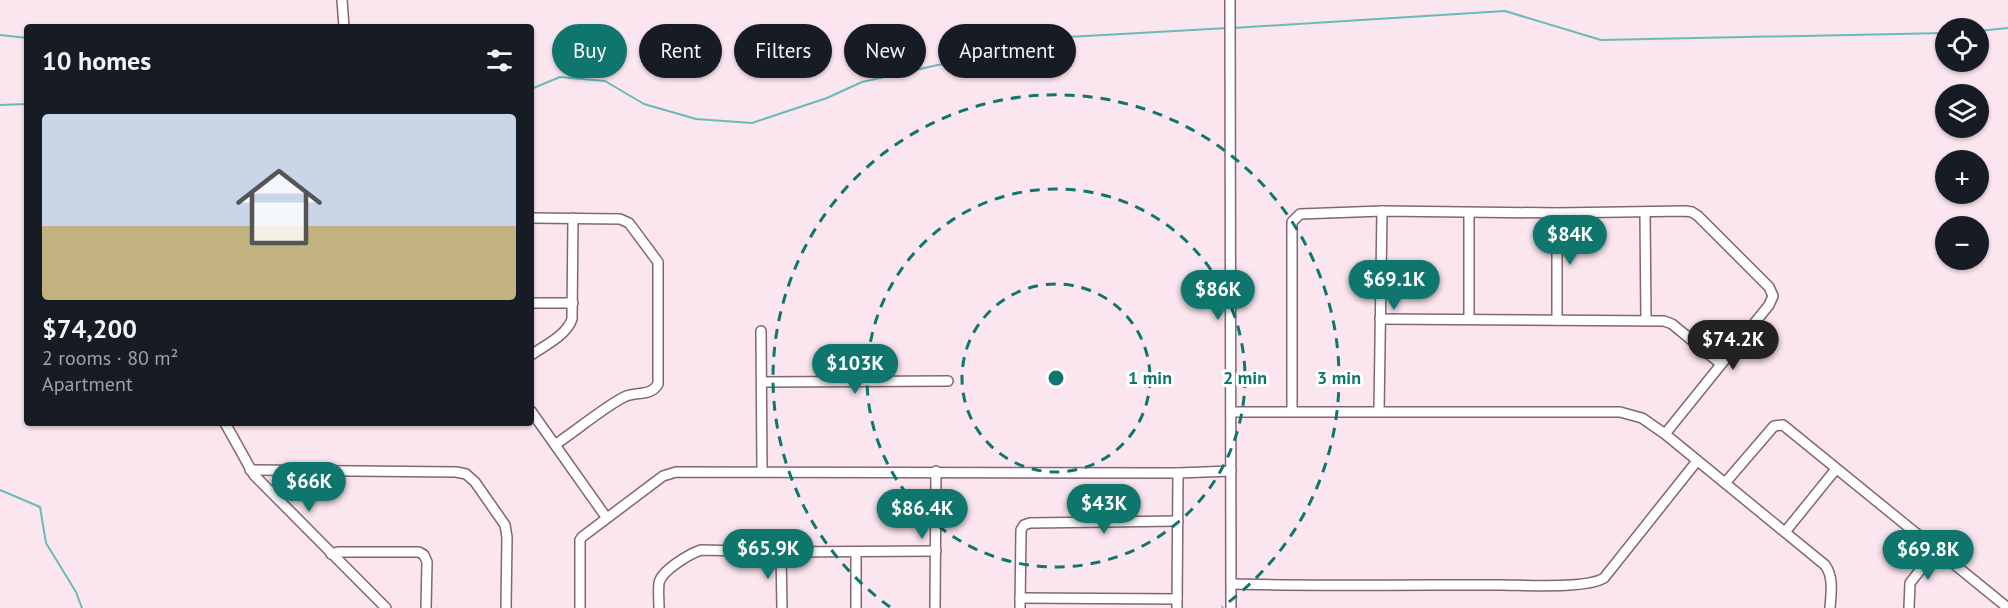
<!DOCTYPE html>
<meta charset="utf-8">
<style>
:root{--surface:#171b24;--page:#20242c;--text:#f1f3f6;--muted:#9ea1a6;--accent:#0f766e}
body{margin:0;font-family:"PT Sans",sans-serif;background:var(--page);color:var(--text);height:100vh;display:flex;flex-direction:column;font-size:22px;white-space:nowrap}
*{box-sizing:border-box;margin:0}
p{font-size:20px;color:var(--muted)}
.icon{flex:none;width:33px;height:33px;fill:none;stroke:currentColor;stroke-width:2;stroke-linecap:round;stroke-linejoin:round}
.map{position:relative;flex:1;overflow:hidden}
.details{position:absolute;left:24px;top:24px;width:510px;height:402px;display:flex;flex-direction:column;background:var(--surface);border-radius:6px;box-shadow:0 2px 4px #0004}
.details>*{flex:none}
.banner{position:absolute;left:552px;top:24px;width:570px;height:54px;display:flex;gap:12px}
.buttons{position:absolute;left:1935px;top:18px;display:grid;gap:12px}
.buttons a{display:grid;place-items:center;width:54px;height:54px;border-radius:50%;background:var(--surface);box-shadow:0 2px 4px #0004;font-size:30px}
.price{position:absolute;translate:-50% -51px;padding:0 14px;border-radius:21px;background:var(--accent);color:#fff;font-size:20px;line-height:39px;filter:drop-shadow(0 2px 3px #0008)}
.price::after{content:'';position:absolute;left:50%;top:36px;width:18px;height:14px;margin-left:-9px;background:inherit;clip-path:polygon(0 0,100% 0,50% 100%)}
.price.current{background:#222;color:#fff}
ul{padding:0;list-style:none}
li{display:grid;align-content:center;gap:12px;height:318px;padding:0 18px}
li span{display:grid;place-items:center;height:186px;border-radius:6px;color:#555}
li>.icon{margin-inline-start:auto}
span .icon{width:108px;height:108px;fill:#fffc;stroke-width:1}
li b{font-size:26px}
h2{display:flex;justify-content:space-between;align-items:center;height:72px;padding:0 18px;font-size:26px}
.tag{padding:0 21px;border-radius:27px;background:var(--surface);box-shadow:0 2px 4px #0004;font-size:21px;line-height:54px}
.tag.current{background:var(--accent);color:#fff}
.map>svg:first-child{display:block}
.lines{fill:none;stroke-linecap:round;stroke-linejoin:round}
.stream{stroke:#69bbb6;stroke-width:2}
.minor-casing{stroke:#856574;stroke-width:12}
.minor{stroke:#fff;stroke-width:9}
.ring{fill:none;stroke:#0f766e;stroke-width:3;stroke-dasharray:10 8}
.centre{fill:#0f766e;stroke:#fff;stroke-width:3}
.ring-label{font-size:18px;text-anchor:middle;font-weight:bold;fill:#0f766e;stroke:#fff;stroke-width:6;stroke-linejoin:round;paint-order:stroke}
</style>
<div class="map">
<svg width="2008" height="608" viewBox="0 0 2008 608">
<rect width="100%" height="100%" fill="#fbe5ee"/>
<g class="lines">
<g class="stream">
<polyline points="1233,28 1505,11 1601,40 1946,33"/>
<polyline points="1978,31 2008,28"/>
<polyline points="0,35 27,38"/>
<polyline points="531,89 560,77 605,81 644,104 696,119 752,123 827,98 862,82 960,60 1009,35 1068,37 1228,28"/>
<polyline points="0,105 27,104"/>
<polyline points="0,490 40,507 46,543 76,592 82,608"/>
</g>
<defs>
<g id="minor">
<polyline points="342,0 344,27"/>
<polyline points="1230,0 1231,608"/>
<polyline points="1645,212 1646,320"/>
<path d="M531 218 620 219 629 223 658 262V384C651 397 636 391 624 397 603 408 577 430 556 444"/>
<polyline points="531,303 573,303"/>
<polyline points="1469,318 1469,213"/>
<polyline points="1380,319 1664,321 1672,324 1721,364"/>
<polyline points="1557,320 1557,213"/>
<polyline points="761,331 762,471"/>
<path d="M531 355C544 346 567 335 572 319L573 218"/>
<polyline points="762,382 948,381"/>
<polyline points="531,411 606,517"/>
<polyline points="1292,411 1292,222 1300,214 1382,211 1557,213 1685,211 1692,212 1698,216 1769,287 1773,296 1769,305 1665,434"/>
<polyline points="1379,411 1382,211"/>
<path d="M1231 412H1620L1642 418 1665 434 1825 565C1834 577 1831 594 1830 608"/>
<polyline points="225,423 254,475 386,608"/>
<polyline points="250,470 456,472 466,474 475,482 505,525 507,537 506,608"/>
<polyline points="1725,483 1774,426 1783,425 2008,608"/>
<polyline points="1785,532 1836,469"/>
<polyline points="781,552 782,608"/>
<polyline points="856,552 856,608"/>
<polyline points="331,554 338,552 419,552 424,555 427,562 426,608"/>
<path d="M1232 584C1321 586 1411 585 1500 585 1524 585 1586 589 1604 578L1697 461"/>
<polyline points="1020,598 1177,599"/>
<polyline points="580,608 580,540 582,537 663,476 676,472 1178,473 1231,471"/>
<path d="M659 608C659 600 658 591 659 583 661 571 689 554 701 550L781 552 936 551"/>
<polyline points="935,608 936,471"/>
<polyline points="1020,608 1021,530 1024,525 1030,523 1178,521"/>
<polyline points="1177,608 1178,473"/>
<polyline points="1909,608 1910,583 1936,550"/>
</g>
</defs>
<use href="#minor" class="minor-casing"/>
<use href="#minor" class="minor"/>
</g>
<g class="ring">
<circle cx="1056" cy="378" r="94"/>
<circle cx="1056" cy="378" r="189"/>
<path d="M890 607A283 283 0 1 1 1222 607"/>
</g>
<circle cx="1056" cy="378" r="9" class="centre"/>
<g class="ring-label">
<text x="1150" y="384">1 min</text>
<text x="1245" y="384">2 min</text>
<text x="1339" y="384">3 min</text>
</g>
</svg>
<div class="buttons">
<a><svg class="icon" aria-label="locate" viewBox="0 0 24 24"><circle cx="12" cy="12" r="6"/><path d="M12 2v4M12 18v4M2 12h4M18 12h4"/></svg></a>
<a><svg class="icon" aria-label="layers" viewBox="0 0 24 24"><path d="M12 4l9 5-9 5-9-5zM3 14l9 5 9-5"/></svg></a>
<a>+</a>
<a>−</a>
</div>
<b class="price" style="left:1570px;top:266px">$84K</b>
<b class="price" style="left:1394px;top:311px">$69.1K</b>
<b class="price" style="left:1218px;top:321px">$86K</b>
<b class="price current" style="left:1733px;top:371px">$74.2K</b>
<b class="price" style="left:855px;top:395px">$103K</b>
<b class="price" style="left:309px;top:513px">$66K</b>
<b class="price" style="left:1104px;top:535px">$43K</b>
<b class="price" style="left:922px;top:540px">$86.4K</b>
<b class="price" style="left:768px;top:580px">$65.9K</b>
<b class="price" style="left:1928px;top:581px">$69.8K</b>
<div class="banner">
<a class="tag current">Buy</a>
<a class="tag">Rent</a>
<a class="tag">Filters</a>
<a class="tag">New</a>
<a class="tag">Apartment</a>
</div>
<section class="details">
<h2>10 homes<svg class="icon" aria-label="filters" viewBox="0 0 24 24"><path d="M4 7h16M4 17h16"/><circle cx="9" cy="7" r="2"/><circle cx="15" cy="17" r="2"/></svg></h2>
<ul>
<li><span style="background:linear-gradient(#c9d6e8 60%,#c2b280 0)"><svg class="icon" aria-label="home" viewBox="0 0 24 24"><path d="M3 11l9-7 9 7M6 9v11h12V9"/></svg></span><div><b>$74,200</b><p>2 rooms · 80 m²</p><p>Apartment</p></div></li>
</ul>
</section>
</div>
